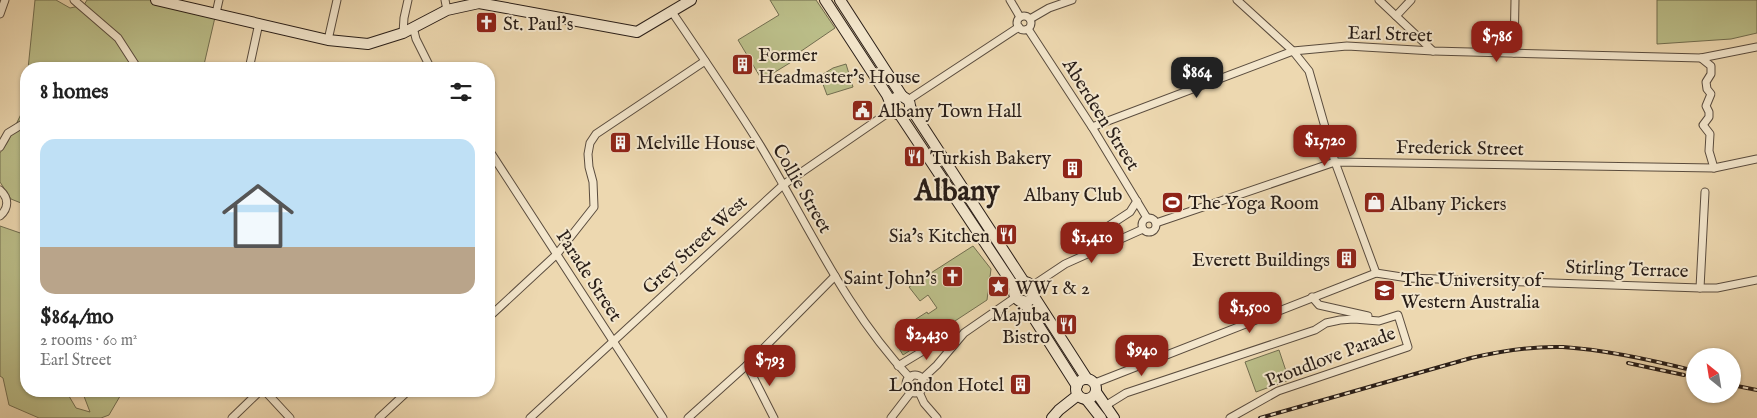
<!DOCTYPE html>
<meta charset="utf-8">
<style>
:root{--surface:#fff;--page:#f2f2f2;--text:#222;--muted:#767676;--accent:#8f2418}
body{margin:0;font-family:"IM FELL English",serif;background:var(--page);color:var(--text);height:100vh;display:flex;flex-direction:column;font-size:19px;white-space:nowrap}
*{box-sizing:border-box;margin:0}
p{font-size:16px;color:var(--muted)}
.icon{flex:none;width:28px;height:28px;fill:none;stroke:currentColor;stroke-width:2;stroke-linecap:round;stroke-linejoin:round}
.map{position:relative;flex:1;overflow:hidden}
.side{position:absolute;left:20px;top:62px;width:475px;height:335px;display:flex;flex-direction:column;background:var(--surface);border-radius:20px;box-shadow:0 1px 4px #0004}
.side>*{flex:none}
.needle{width:32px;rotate:330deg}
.tools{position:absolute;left:1686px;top:348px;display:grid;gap:10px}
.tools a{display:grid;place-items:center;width:55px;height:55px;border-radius:50%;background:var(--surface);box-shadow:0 1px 4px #0004;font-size:25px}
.price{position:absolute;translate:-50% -42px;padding:0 11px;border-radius:10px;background:var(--accent);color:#fff;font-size:16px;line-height:32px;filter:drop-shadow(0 1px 2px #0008)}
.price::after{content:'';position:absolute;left:50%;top:30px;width:15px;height:11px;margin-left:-8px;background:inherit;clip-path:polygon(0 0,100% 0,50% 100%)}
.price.selected{background:#222;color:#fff}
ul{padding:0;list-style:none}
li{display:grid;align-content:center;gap:10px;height:265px;padding:0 20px}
li span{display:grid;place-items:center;height:155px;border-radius:15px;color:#555}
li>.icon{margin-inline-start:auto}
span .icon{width:90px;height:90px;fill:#fffc;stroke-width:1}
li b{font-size:21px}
h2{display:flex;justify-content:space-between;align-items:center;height:60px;padding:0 20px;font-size:21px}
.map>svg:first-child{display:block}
.green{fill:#bbbe89;stroke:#726e50}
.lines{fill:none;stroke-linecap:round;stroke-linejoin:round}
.street-casing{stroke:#5a4c3e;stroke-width:9}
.secondary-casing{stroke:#291e18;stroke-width:12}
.street{stroke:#f3e6cc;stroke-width:7}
.secondary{stroke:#f3e6cc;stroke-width:10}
.rail-casing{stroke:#291e18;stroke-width:4}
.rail{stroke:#f3e6cc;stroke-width:2;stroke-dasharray:5.5;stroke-linecap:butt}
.labels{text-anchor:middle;stroke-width:4;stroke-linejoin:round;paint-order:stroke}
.poi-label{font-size:19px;fill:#291e18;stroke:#f3e6cc;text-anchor:start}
.street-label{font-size:19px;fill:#291e18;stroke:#f3e6cc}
.town-label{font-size:29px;font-weight:bold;fill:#291e18;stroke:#f3e6cc}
</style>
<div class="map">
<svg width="1757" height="418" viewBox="0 0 1757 418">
<rect width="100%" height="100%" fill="#edd8b0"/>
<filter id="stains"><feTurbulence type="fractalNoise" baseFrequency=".004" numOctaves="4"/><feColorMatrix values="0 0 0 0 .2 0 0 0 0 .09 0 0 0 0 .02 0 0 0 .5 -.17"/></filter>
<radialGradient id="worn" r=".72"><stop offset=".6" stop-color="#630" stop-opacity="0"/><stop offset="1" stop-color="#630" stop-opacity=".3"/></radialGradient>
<g class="green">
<polygon points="35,0 56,0 70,8 84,5 87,0 156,0 216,13 203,69 28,69"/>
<polygon points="770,0 816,0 835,28 791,58 793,61 762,80 738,40 779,15"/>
<polygon points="1657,0 1757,0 1757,33 1731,39 1657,44"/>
<polygon points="846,64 853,87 827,95 820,76 833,68"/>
<polygon points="26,86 26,205 11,199 0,182 0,153 7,143 24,108"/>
<polygon points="0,226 26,235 26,391 66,391 76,408 90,412 82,391 123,391 109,415 101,418 39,418 9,405 3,378 0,376"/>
<polygon points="973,246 991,269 987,300 903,355 897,345 910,334 905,326 927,312 928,314 937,308 928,295 920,301 909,287"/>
<polygon points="1279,350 1289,380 1256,392 1245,362"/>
</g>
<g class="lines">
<defs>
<g id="street">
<polyline points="74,0 118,38 138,69"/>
<polyline points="445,0 447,10"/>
<polyline points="1010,0 1020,17"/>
<polyline points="1237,0 1293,51 1309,71 1335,162 1376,273"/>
<polyline points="1379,0 1433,51"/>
<path d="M672 12C702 56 732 100 760 145 808 224 846 311 910 378"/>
<polyline points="216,13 219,0"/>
<polyline points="0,14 5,0"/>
<circle cx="1024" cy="23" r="7"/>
<polyline points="1396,16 1411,0"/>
<polyline points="1030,19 1049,8 1072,0"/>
<polyline points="413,27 416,39 431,69"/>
<polyline points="1028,29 1092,127 1147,218"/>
<polyline points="403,33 404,18 408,0"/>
<polyline points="328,40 337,0"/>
<polyline points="1514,53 1515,0"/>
<polyline points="1701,58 1711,66 1711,74 1706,82 1707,89 1711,94 1706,106 1709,112 1709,117 1703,125 1710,134 1709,151 1714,168"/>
<polyline points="249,69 259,23"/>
<polyline points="908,100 1019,27"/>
<polyline points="1092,127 1293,51 1347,46 1433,51 1701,58 1757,47"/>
<polyline points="0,147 8,133 26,122"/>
<polyline points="489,150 663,418"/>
<path d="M0 190C9 198 9 208 0 216"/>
<circle cx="1149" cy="225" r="7"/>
<polyline points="1156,223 1335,162 1714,168 1757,159"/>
<polyline points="1102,248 1098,236 1101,231 1130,212 1137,201"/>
<polyline points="1032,286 1065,264 1143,229"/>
<polyline points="1700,288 1705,192"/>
<polyline points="1312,297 1319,305 1368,316"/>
<polyline points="489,317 557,254 594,207 593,182 589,167 588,154 590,143 596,134 705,61"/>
<polyline points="747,365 774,418"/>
<polyline points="898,366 943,339 955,343"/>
<circle cx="915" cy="384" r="9"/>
<polyline points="922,379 937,365 964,333 1016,297"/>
<polyline points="1095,383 1376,273 1408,278 1700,288 1717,288 1757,280"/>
<polyline points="265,391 290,418"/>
<polyline points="919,392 924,403 937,418"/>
<polyline points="1105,406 1126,393 1315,330 1326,323 1340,320 1354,319 1379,321 1398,315 1408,347 1278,391 1230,418"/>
<polyline points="232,418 260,391"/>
<polyline points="379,418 408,391"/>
<polyline points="530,418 783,185 892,110"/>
<polyline points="688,418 747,365 835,276"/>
<polyline points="891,418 911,392"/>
</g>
<g id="secondary">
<polyline points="156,0 328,40 368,44 403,33 447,10 479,3 637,32 691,0"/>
<path d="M825 0 887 95C892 104 890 115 903 115 910 112 912 106 908 100L902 96 895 98 892 103"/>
<polyline points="840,0 902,96"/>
<polyline points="910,107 1024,282"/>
<polyline points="900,115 1015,288"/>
<circle cx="1024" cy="292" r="10"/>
<polyline points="1033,295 1087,379"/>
<polyline points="1023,301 1077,386"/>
<circle cx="1086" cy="389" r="10"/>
<polyline points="1096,392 1114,418"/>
<polyline points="1086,399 1101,418"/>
<polyline points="1052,418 1059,410 1078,395"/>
</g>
</defs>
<use href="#street" class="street-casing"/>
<use href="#secondary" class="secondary-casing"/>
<use href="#street" class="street"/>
<use href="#secondary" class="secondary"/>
<defs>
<g id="rail">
<polyline points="1628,363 1684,375"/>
<polyline points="1732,385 1757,390"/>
<path d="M1260 418 1471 358C1501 351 1532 346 1563 347 1607 350 1652 360 1695 371"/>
</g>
</defs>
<use href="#rail" class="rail-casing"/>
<use href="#rail" class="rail"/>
</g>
<defs>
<symbol id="church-square" viewBox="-11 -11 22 22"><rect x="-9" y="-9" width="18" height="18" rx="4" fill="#8f2418" stroke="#f3e6cc"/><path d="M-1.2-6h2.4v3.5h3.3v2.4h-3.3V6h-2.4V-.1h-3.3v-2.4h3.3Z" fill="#fff"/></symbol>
<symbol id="building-square" viewBox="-11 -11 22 22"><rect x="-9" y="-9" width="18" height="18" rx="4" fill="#8f2418" stroke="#f3e6cc"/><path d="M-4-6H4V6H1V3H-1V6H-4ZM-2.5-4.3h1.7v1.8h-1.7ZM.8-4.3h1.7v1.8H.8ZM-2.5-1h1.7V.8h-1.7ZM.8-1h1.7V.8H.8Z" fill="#fff"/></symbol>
<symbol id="civic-square" viewBox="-11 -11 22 22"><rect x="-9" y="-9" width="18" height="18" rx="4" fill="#8f2418" stroke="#f3e6cc"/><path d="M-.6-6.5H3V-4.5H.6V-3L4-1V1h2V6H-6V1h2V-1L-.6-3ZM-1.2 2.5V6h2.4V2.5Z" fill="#fff"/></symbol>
<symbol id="restaurant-square" viewBox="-11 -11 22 22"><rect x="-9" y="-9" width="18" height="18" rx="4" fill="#8f2418" stroke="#f3e6cc"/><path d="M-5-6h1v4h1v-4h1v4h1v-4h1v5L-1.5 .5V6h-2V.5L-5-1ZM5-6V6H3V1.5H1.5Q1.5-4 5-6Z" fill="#fff"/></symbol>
<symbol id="stadium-square" viewBox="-11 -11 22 22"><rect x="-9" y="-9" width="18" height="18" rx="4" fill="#8f2418" stroke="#f3e6cc"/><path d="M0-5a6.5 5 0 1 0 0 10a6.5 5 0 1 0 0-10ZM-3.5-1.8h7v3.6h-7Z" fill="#fff"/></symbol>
<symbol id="shop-square" viewBox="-11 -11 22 22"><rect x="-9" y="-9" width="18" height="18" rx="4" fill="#8f2418" stroke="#f3e6cc"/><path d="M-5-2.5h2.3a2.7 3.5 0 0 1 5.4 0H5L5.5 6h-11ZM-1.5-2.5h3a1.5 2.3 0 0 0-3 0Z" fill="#fff"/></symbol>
<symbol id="sight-square" viewBox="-11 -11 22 22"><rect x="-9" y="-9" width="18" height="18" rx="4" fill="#8f2418" stroke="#f3e6cc"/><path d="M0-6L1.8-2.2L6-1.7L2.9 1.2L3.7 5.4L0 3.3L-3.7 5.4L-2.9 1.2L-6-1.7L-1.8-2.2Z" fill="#fff"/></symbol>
<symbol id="university-square" viewBox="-11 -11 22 22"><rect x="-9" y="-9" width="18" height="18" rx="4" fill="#8f2418" stroke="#f3e6cc"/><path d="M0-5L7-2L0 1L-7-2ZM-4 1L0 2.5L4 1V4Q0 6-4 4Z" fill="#fff"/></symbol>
</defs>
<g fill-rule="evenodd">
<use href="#church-square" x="474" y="10" width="25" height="25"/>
<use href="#building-square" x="730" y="52" width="25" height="25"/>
<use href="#civic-square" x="850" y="98" width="25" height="25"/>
<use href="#building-square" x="608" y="130" width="25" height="25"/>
<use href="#restaurant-square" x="902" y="144" width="25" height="25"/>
<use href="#building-square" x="1060" y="156" width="25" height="25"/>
<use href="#stadium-square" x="1160" y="190" width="25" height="25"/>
<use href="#shop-square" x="1362" y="190" width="25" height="25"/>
<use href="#restaurant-square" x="994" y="222" width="25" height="25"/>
<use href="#building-square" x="1334" y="246" width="25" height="25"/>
<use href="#church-square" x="940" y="264" width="25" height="25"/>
<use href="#sight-square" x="986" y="274" width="25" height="25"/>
<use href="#university-square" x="1372" y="278" width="25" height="25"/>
<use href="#restaurant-square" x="1054" y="312" width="25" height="25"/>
<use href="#building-square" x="1008" y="372" width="25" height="25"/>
</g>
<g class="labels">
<g class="poi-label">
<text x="503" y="30">St. Paul's</text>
<text x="758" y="61">Former<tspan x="758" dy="22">Headmaster's House</tspan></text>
<text x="878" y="117">Albany Town Hall</text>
<text x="636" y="149">Melville House</text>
<text x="930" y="164">Turkish Bakery</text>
<text x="1073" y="201" text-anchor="middle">Albany Club</text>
<text x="1188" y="209">The Yoga Room</text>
<text x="1390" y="210">Albany Pickers</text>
<text x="990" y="242" text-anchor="end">Sia's Kitchen</text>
<text x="1330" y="266" text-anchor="end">Everett Buildings</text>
<text x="937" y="284" text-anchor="end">Saint John’s</text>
<text x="1401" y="286">The University of<tspan x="1401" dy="22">Western Australia</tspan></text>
<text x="1015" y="294">WW1 &amp; 2</text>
<text x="1050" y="321" text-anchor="end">Majuba<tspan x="1050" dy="22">Bistro</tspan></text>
<text x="1004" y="391" text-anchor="end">London Hotel</text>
</g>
<g class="street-label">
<text transform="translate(1390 33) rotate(2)" y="7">Earl Street</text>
<text transform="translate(1102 114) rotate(58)" y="7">Aberdeen Street</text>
<text transform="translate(1460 147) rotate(1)" y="7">Frederick Street</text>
<text transform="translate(803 188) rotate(60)" y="7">Collie Street</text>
<text transform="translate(694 244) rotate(-43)" y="7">Grey Street West</text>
<text transform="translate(1627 268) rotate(2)" y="7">Stirling Terrace</text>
<text transform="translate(590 275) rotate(57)" y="7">Parade Street</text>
<text transform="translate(1330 356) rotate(-21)" y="7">Proudlove Parade</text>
</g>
<g class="town-label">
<text x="957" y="200">Albany</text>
</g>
</g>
<rect width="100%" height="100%" filter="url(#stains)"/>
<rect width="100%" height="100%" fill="url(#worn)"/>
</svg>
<div class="tools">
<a><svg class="needle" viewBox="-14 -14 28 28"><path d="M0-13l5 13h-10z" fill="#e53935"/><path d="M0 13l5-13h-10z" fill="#767676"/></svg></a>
</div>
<b class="price" style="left:1497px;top:63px">$786</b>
<b class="price selected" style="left:1197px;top:99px">$864</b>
<b class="price" style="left:1325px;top:167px">$1,720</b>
<b class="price" style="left:1092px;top:264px">$1,410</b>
<b class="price" style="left:1250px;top:334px">$1,500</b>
<b class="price" style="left:927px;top:361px">$2,430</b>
<b class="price" style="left:1142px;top:377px">$940</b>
<b class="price" style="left:770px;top:387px">$793</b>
<section class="side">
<h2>8 homes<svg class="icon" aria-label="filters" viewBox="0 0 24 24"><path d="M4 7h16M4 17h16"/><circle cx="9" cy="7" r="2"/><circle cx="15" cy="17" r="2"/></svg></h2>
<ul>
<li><span style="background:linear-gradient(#bfe0f5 70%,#b9a48a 0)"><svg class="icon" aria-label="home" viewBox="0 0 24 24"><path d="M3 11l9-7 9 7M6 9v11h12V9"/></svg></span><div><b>$864/mo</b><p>2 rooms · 60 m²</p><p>Earl Street</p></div></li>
</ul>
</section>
</div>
